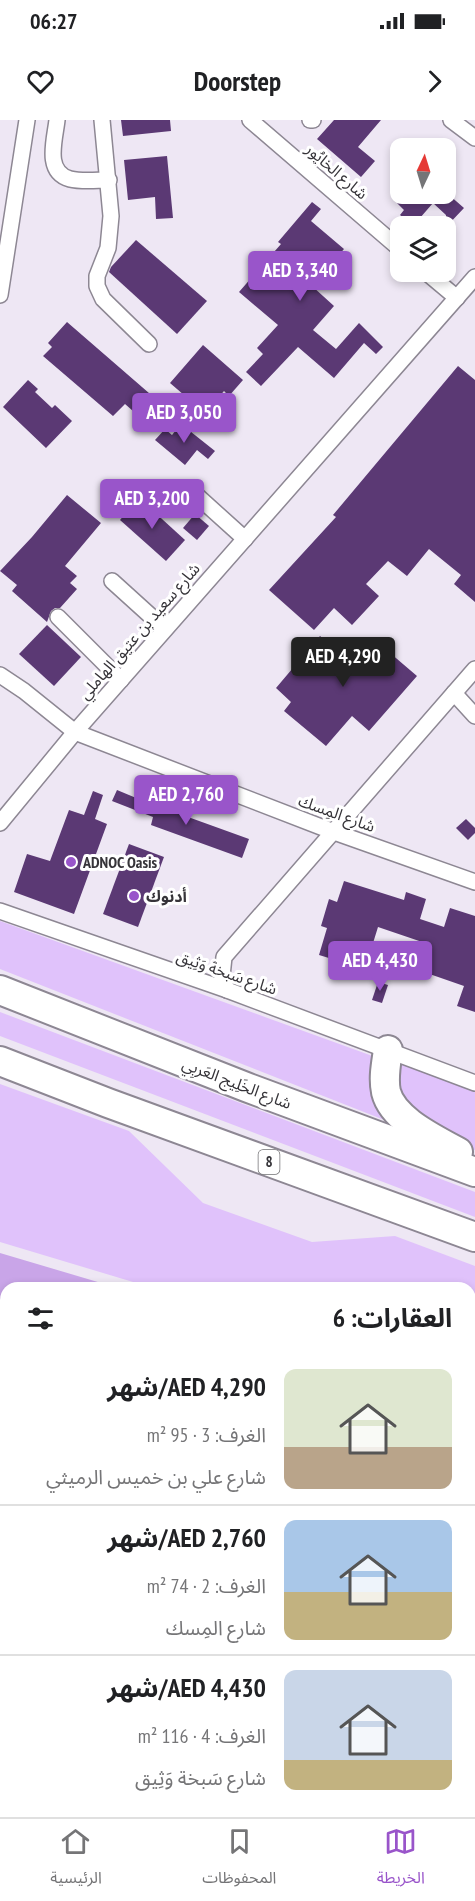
<!DOCTYPE html>
<html lang="ar">
<meta charset="utf-8">
<style>
:root{--surface:#fff;--page:#f2f2f2;--text:#202124;--muted:#757577;--line:#e0e0e0;--accent:#9955ca}
body{margin:0;font-family:"PT Sans Narrow","Noto Sans Arabic",sans-serif;background:var(--page);color:var(--text);direction:rtl;height:100vh;display:flex;flex-direction:column;font-size:22px;white-space:nowrap}
*{box-sizing:border-box;margin:0}
p{font-size:20px;color:var(--muted)}
.icon{flex:none;width:33px;height:33px;fill:none;stroke:currentColor;stroke-width:2;stroke-linecap:round;stroke-linejoin:round}
.map{position:relative;flex:1;overflow:hidden;direction:ltr}
.side{position:absolute;left:0px;top:1162px;width:476px;height:536px;display:flex;flex-direction:column;background:var(--surface);border-radius:18px 18px 0 0;box-shadow:0 3px 9px #0003;direction:rtl}
.side>*{flex:none}
.needle{width:39px;rotate:4deg}
.fabs{position:absolute;left:390px;top:18px;display:grid;gap:12px}
.fabs a{display:grid;place-items:center;width:66px;height:66px;border-radius:12px;background:var(--surface);box-shadow:0 3px 9px #0003;font-size:30px}
.price{position:absolute;translate:-50% -51px;padding:0 14px;border-radius:6px;background:var(--accent);color:#fff;font-size:20px;line-height:39px;filter:drop-shadow(0 2px 3px #0008)}
.price::after{content:'';position:absolute;left:50%;top:36px;width:18px;height:14px;margin-left:-9px;background:inherit;clip-path:polygon(0 0,100% 0,50% 100%)}
.price.selected{background:#222;color:#fff}
ul{padding:0;list-style:none}
li{display:flex;align-items:center;gap:18px;height:150px;padding:0 24px}
li+li{border-top:2px solid var(--line)}
li span{display:grid;place-items:center;flex:none;width:168px;height:120px;border-radius:12px;color:#555}
li>.icon{margin-inline-start:auto}
span .icon{width:72px;height:72px;fill:#fffc;stroke-width:1}
li b{font-size:26px}
h2{display:flex;justify-content:space-between;align-items:center;height:72px;padding:0 24px;font-size:26px}
.status{display:flex;justify-content:space-between;align-items:center;height:42px;padding:0 30px;background:var(--surface);direction:ltr}
.status svg{height:16px;fill:currentColor}
header{display:flex;justify-content:space-between;align-items:center;height:78px;padding:0 24px;background:var(--surface);font-size:27px;font-weight:600}
.tabs{display:flex;justify-content:space-around;align-items:center;height:84px;border-top:2px solid var(--line);background:var(--surface);font-size:16px;color:var(--muted)}
.tabs a{display:grid;justify-items:center;gap:3px}
.tabs .selected{color:var(--accent)}
.map>svg:first-child{display:block}
.green{fill:#e0c2fb}
.water{fill:#c9a5e8}
.building{fill:#5b3974}
.lines{fill:none;stroke-linecap:round;stroke-linejoin:round}
.street-casing{stroke:#8d8793;stroke-width:18}
.highway-casing{stroke:#8d8793;stroke-width:32}
.street{stroke:#fff;stroke-width:15}
.highway{stroke:#fff;stroke-width:28}
.poi-dot{fill:#9955ca;stroke:#fff;stroke-width:2}
.labels{text-anchor:middle;stroke-width:6;stroke-linejoin:round;paint-order:stroke}
.shield{fill:#fff;stroke:#727174;stroke-width:1.5}
.shield-label{font-size:15px;font-weight:bold;fill:#363439}
.street-label{font-size:16px;fill:#363439;stroke:#fff}
.poi-label{font-size:16px;font-weight:bold;fill:#363439;stroke:#fff;text-anchor:start}
</style>
<div class="status"><b>06:27</b><svg viewBox="0 0 49 12"><path d="M0 12V9h3v3zM5 12V6h3v6zM10 12V3h3v9zM15 12V0h3v12zM26 1h20v11H26zM47 4h2v5h-2z"/></svg></div>
<header><svg class="icon" aria-label="forward" viewBox="0 0 24 24"><path d="M9 5l7 7-7 7"/></svg>Doorstep<svg class="icon" aria-label="heart" viewBox="0 0 24 24"><path d="M12 20l-8-8c-3-5 5-10 8-4 3-6 11-1 8 4z"/></svg></header>
<div class="map">
<svg width="475" height="1697" viewBox="0 0 475 1697">
<rect width="100%" height="100%" fill="#eee7f4"/>
<g class="green">
<polygon points="0,801 378,938 392,1003 0,849"/>
<polygon points="0,892 475,1072 475,1097 0,916"/>
<polygon points="398,941 475,971 475,1030 436,1016 397,977"/>
<polygon points="0,964 129,1011 203,1083 312,1122 395,1116 475,1146 475,1294 470,1293 470,1168 153,1168 0,1122"/>
</g>
<g class="water">
<polygon points="0,1133 118,1168 6,1168 6,1451 0,1449"/>
<polygon points="470,1303 475,1306 475,1619 470,1617"/>
</g>
<g class="building">
<polygon points="121,0 170,0 171,11 123,16"/>
<polygon points="334,0 381,0 358,27 375,41 361,57 317,19"/>
<polygon points="167,36 173,98 156,99 155,77 128,80 124,40"/>
<polygon points="405,74 448,74 464,88 446,107 446,95 433,83 413,106 400,95 404,90 397,83"/>
<polygon points="312,82 321,89 311,101 344,129 312,166 334,186 313,210 336,229 359,203 383,227 376,234 364,223 334,258 298,227 261,266 246,252 263,234 257,228 278,205 239,172 281,124 278,122"/>
<polygon points="136,120 207,181 177,214 109,152 111,147"/>
<polygon points="67,202 157,280 141,298 125,284 113,296 43,236 52,227 48,223"/>
<polygon points="203,225 243,260 229,276 224,271 205,293 170,263"/>
<polygon points="458,246 475,260 475,482 454,464 461,455 429,429 407,456 388,441 366,464 379,476 352,505 334,488 314,510 269,470 336,397 333,395"/>
<polygon points="28,260 38,269 35,272 52,288 55,285 72,301 46,328 3,287"/>
<polygon points="181,304 215,331 208,339 197,330 185,345 155,320 165,309 172,315"/>
<polygon points="67,375 101,403 65,446 77,456 70,463 77,469 60,488 55,488 51,491 47,502 12,471 17,465 0,451 32,417"/>
<polygon points="139,378 185,420 166,441 120,400"/>
<polygon points="195,394 209,406 197,420 183,408"/>
<polygon points="47,505 81,537 54,566 19,534"/>
<polygon points="320,516 350,542 368,521 379,531 383,527 417,556 369,611 352,596 326,626 284,591 291,582 276,568"/>
<polygon points="117,670 141,680 249,719 242,738 151,705 153,697 112,681"/>
<polygon points="93,671 103,675 95,699 107,704 74,794 14,772 27,734 50,741 69,690 84,695"/>
<polygon points="466,699 475,708 475,713 468,720 456,708"/>
<polygon points="129,724 164,737 138,807 103,794"/>
<polygon points="344,761 404,780 406,772 426,779 420,799 444,807 450,788 475,796 475,892 457,886 464,866 418,850 428,824 378,807 365,849 319,835 327,808 321,806 329,779 337,782"/>
<polygon points="378,862 388,865 382,883 372,880"/>
</g>
<g class="lines">
<defs>
<g id="street">
<path d="M57 0C55 19 44 52 70 59 82 62 97 60 109 60"/>
<polyline points="102,0 111,96 108,128 97,156 97,166 103,179 149,224"/>
<polyline points="250,0 400,129"/>
<polyline points="310,0 313,0"/>
<polyline points="451,0 475,18"/>
<polyline points="426,152 457,178"/>
<polyline points="0,175 27,0"/>
<polyline points="194,373 245,419"/>
<polyline points="112,461 165,509"/>
<polyline points="58,497 121,560"/>
<polyline points="0,555 24,571 75,612 334,712 475,762"/>
<polyline points="454,573 475,596"/>
<polyline points="0,703 75,612 475,157"/>
<polyline points="0,791 227,870 475,963"/>
<polyline points="227,870 222,856 224,837 475,549"/>
<polyline points="0,1497 6,1500"/>
<polyline points="365,1692 370,1697"/>
<polyline points="393,1692 397,1697"/>
</g>
<g id="highway">
<polyline points="0,870 246,967 475,1052"/>
<path d="M388 930C386 944 383 958 386 972 393 1000 435 1019 458 1032"/>
<polyline points="0,941 108,983 475,1117"/>
</g>
</defs>
<use href="#street" class="street-casing"/>
<use href="#highway" class="highway-casing"/>
<use href="#street" class="street"/>
<use href="#highway" class="highway"/>
</g>
<g class="poi-dot">
<circle cx="71" cy="742" r="6"/>
<circle cx="134" cy="776" r="6"/>
</g>
<g class="labels">
<rect class="shield" x="258.5" y="1030" width="21" height="24" rx="4.5"/>
<g class="shield-label">
<text x="269" y="1047">8</text>
</g>
<g class="street-label">
<text transform="translate(337 51) rotate(41)" y="6">شارع الخايُور</text>
<text transform="translate(139 511) rotate(-49)" y="6">شارع سعيد بن عتيق الهاملي</text>
<text transform="translate(337 693) rotate(20)" y="6">شارع المِسك</text>
<text transform="translate(227 852) rotate(19)" y="6">شارع سَبخة وَثِيق</text>
<text transform="translate(237 963) rotate(21)" y="6">شارع الخَلِيج العَربِي</text>
</g>
<g class="poi-label">
<text x="83" y="748">ADNOC Oasis</text>
<text x="146" y="782">أدنوك</text>
</g>
</g>
</svg>
<div class="fabs">
<a><svg class="needle" viewBox="-14 -14 28 28"><path d="M0-13l5 13h-10z" fill="#e53935"/><path d="M0 13l5-13h-10z" fill="#757577"/></svg></a>
<a><svg class="icon" aria-label="layers" viewBox="0 0 24 24"><path d="M12 4l9 5-9 5-9-5zM3 14l9 5 9-5"/></svg></a>
</div>
<b class="price" style="left:300px;top:182px">AED 3,340</b>
<b class="price" style="left:184px;top:324px">AED 3,050</b>
<b class="price" style="left:152px;top:410px">AED 3,200</b>
<b class="price selected" style="left:343px;top:568px">AED 4,290</b>
<b class="price" style="left:186px;top:706px">AED 2,760</b>
<b class="price" style="left:380px;top:872px">AED 4,430</b>
<section class="side">
<h2>العقارات: 6<svg class="icon" aria-label="filters" viewBox="0 0 24 24"><path d="M4 7h16M4 17h16"/><circle cx="9" cy="7" r="2"/><circle cx="15" cy="17" r="2"/></svg></h2>
<ul>
<li><span style="background:linear-gradient(#dfe7d0 65%,#b9a48a 0)"><svg class="icon" aria-label="home" viewBox="0 0 24 24"><path d="M3 11l9-7 9 7M6 9v11h12V9"/></svg></span><div><b>AED 4,290/شهر</b><p>الغرف: 3 · 95 m²</p><p>شارع علي بن خميس الرميثي</p></div></li>
<li><span style="background:linear-gradient(#a9c7e8 60%,#c2b280 0)"><svg class="icon" aria-label="home" viewBox="0 0 24 24"><path d="M3 11l9-7 9 7M6 9v11h12V9"/></svg></span><div><b>AED 2,760/شهر</b><p>الغرف: 2 · 74 m²</p><p>شارع المِسك</p></div></li>
<li><span style="background:linear-gradient(#c9d6e8 75%,#c2b280 0)"><svg class="icon" aria-label="home" viewBox="0 0 24 24"><path d="M3 11l9-7 9 7M6 9v11h12V9"/></svg></span><div><b>AED 4,430/شهر</b><p>الغرف: 4 · 116 m²</p><p>شارع سَبخة وَثِيق</p></div></li>
</ul>
</section>
</div>
<nav class="tabs">
<a class="selected"><svg class="icon" aria-label="map" viewBox="0 0 24 24"><path d="M3 6l6-2 6 2 6-2v14l-6 2-6-2-6 2zM9 4v14M15 6v14"/></svg>الخريطة</a>
<a><svg class="icon" aria-label="saved" viewBox="0 0 24 24"><path d="M7 4h10v16l-5-4-5 4z"/></svg>المحفوظات</a>
<a><svg class="icon" aria-label="home" viewBox="0 0 24 24"><path d="M3 11l9-7 9 7M6 9v11h12V9"/></svg>الرئيسية</a>
</nav>
